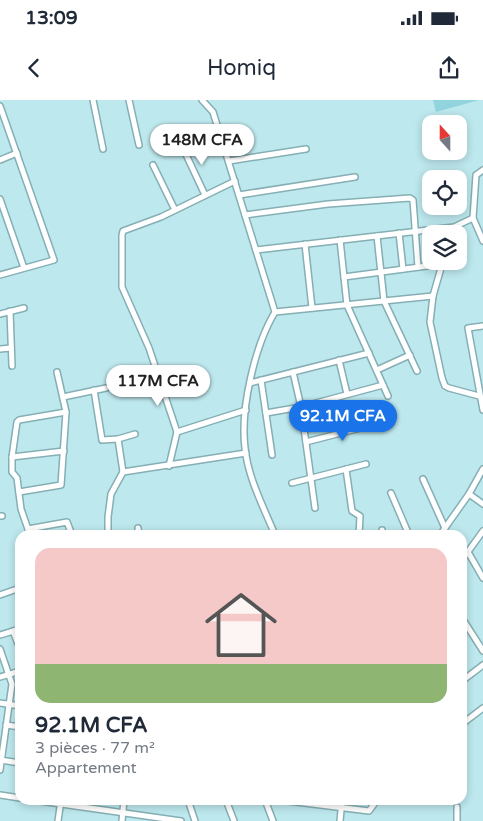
<!DOCTYPE html>
<html lang="fr">
<meta charset="utf-8">
<style>
:root{--surface:#fff;--page:#f6f6f7;--text:#1f2937;--muted:#747a83;--line:#e0e1e3;--accent:#1a73e8}
body{margin:0;font-family:"Varela Round",sans-serif;background:var(--page);color:var(--text);height:100vh;display:flex;flex-direction:column;font-size:19px;white-space:nowrap}
*{box-sizing:border-box;margin:0}
p{font-size:16px;color:var(--muted)}
.icon{flex:none;width:28px;height:28px;fill:none;stroke:currentColor;stroke-width:2;stroke-linecap:round;stroke-linejoin:round}
.map{position:relative;flex:1;overflow:hidden}
.drawer{position:absolute;left:15px;top:430px;width:452px;height:275px;display:flex;flex-direction:column;background:var(--surface);border-radius:15px;box-shadow:0 2px 8px #0003}
.drawer>*{flex:none}
.needle{width:32px;rotate:339deg}
.buttons{position:absolute;left:422px;top:15px;display:grid;gap:10px}
.buttons a{display:grid;place-items:center;width:45px;height:45px;border-radius:10px;background:var(--surface);box-shadow:0 2px 8px #0003;font-size:25px}
.price{position:absolute;translate:-50% -42px;padding:0 11px;border-radius:18px;background:#fff;color:#222;font-size:16px;line-height:32px;filter:drop-shadow(0 1px 2px #0008)}
.price::after{content:'';position:absolute;left:50%;top:30px;width:15px;height:11px;margin-left:-8px;background:inherit;clip-path:polygon(0 0,100% 0,50% 100%)}
.price.active{background:var(--accent);color:#fff}
ul{padding:0;list-style:none}
li{display:grid;align-content:center;gap:10px;height:265px;padding:0 20px}
li+li{border-top:1px solid var(--line)}
li span{display:grid;place-items:center;height:155px;border-radius:15px;color:#555}
li>.icon{margin-inline-start:auto}
span .icon{width:90px;height:90px;fill:#fffc;stroke-width:1}
li b{font-size:21px}
.status{display:flex;justify-content:space-between;align-items:center;height:35px;padding:0 25px;background:var(--surface);direction:ltr}
.status svg{height:14px;fill:currentColor}
header{display:flex;justify-content:space-between;align-items:center;height:65px;padding:0 20px;background:var(--surface);font-size:22px;font-weight:600}
.map>svg:first-child{display:block}
.pitch{fill:#92d4dd}
.lines{fill:none;stroke-linecap:round;stroke-linejoin:round}
.street-casing{stroke:#85afb4;stroke-width:8}
.street{stroke:#fff;stroke-width:5}
</style>
<div class="status"><b>13:09</b><svg viewBox="0 0 49 12"><path d="M0 12V9h3v3zM5 12V6h3v6zM10 12V3h3v9zM15 12V0h3v12zM26 1h20v11H26zM47 4h2v5h-2z"/></svg></div>
<header><svg class="icon" aria-label="back" viewBox="0 0 24 24"><path d="M15 5l-7 7 7 7"/></svg>Homiq<svg class="icon" aria-label="share" viewBox="0 0 24 24"><path d="M12 15V3M7 8l5-5 5 5M5 13v7h14v-7"/></svg></header>
<div class="map">
<svg width="483" height="721" viewBox="0 0 483 721">
<rect width="100%" height="100%" fill="#bde8ee"/>
<polygon class="pitch" points="433,0 479,0 436,12"/>
<g class="lines">
<defs>
<g id="street">
<polyline points="93,0 103,49"/>
<polyline points="129,0 139,45"/>
<path d="M202 0 213 12 275 212C255 245 240 309 245 348 248 378 264 408 275 435"/>
<polyline points="0,6 54,160 0,175"/>
<polyline points="182,46 205,95"/>
<polyline points="0,60 17,53"/>
<polyline points="229,61 306,49"/>
<polyline points="153,65 175,110"/>
<polyline points="483,70 476,75 473,118 483,141"/>
<polyline points="239,95 355,77"/>
<polyline points="0,99 24,168"/>
<polyline points="245,115 328,104 410,98 413,100 418,167"/>
<polyline points="399,133 403,169"/>
<polyline points="377,136 384,201 417,271"/>
<polyline points="340,140 347,205 388,296"/>
<polyline points="305,144 312,208"/>
<polyline points="256,150 454,127 473,118"/>
<polyline points="443,161 433,196 430,222 442,278 445,286 449,288 479,296"/>
<polyline points="344,177 442,164"/>
<polyline points="10,211 12,266"/>
<polyline points="275,212 433,196"/>
<polyline points="0,214 24,208"/>
<polyline points="483,226 468,228 483,310"/>
<polyline points="0,249 11,248"/>
<polyline points="339,260 347,294"/>
<polyline points="377,270 410,255"/>
<polyline points="293,272 301,307 315,408"/>
<polyline points="261,280 272,355"/>
<polyline points="250,283 369,253"/>
<polyline points="94,290 102,340 118,339 135,334"/>
<polyline points="63,297 106,288"/>
<polyline points="266,313 301,307 383,285"/>
<polyline points="177,332 246,310"/>
<polyline points="306,342 376,324"/>
<polyline points="12,357 64,351"/>
<polyline points="169,366 177,332 149,248 122,187 122,135 123,131 161,117 235,81"/>
<polyline points="346,369 352,411 360,416 359,435"/>
<polyline points="123,372 246,353"/>
<polyline points="423,379 445,428"/>
<polyline points="292,383 366,364"/>
<polyline points="19,392 61,385 66,312 57,272"/>
<polyline points="391,393 409,435"/>
<polyline points="469,394 483,404"/>
<polyline points="0,416 2,416"/>
<polyline points="138,428 139,435"/>
<polyline points="28,429 67,422 72,435"/>
<polyline points="30,435 21,409 17,378 12,372 12,357 17,322 19,320 66,312"/>
<polyline points="108,435 108,417 111,394 123,372 118,339"/>
<polyline points="381,435 382,430"/>
<polyline points="440,435 469,394 483,369"/>
<polyline points="468,452 483,478"/>
<polyline points="462,460 483,431"/>
<polyline points="0,495 20,488"/>
<polyline points="462,518 483,551"/>
<polyline points="13,531 20,549"/>
<polyline points="0,535 20,529"/>
<polyline points="0,549 12,584 0,670"/>
<polyline points="0,577 20,571"/>
<polyline points="462,581 483,565"/>
<polyline points="0,603 20,606"/>
<polyline points="462,624 483,608"/>
<polyline points="6,625 20,627"/>
<polyline points="0,660 20,663"/>
<polyline points="0,695 20,698"/>
<polyline points="33,700 181,721"/>
<polyline points="188,700 195,721"/>
<polyline points="226,700 234,721"/>
<polyline points="265,700 273,721"/>
<polyline points="280,700 369,711 377,700"/>
<polyline points="58,721 61,700"/>
<polyline points="122,721 124,700"/>
<polyline points="340,721 342,700"/>
<polyline points="457,721 457,707"/>
</g>
</defs>
<use href="#street" class="street-casing"/>
<use href="#street" class="street"/>
</g>
</svg>
<div class="buttons">
<a><svg class="needle" viewBox="-14 -14 28 28"><path d="M0-13l5 13h-10z" fill="#e53935"/><path d="M0 13l5-13h-10z" fill="#747a83"/></svg></a>
<a><svg class="icon" aria-label="locate" viewBox="0 0 24 24"><circle cx="12" cy="12" r="6"/><path d="M12 2v4M12 18v4M2 12h4M18 12h4"/></svg></a>
<a><svg class="icon" aria-label="layers" viewBox="0 0 24 24"><path d="M12 4l9 5-9 5-9-5zM3 14l9 5 9-5"/></svg></a>
</div>
<b class="price" style="left:202px;top:66px">148M CFA</b>
<b class="price" style="left:158px;top:307px">117M CFA</b>
<b class="price active" style="left:343px;top:342px">92.1M CFA</b>
<section class="drawer">
<ul>
<li><span style="background:linear-gradient(#f6c9c9 75%,#8fb573 0)"><svg class="icon" aria-label="home" viewBox="0 0 24 24"><path d="M3 11l9-7 9 7M6 9v11h12V9"/></svg></span><div><b>92.1M CFA</b><p>3 pièces · 77 m²</p><p>Appartement</p></div></li>
</ul>
</section>
</div>
